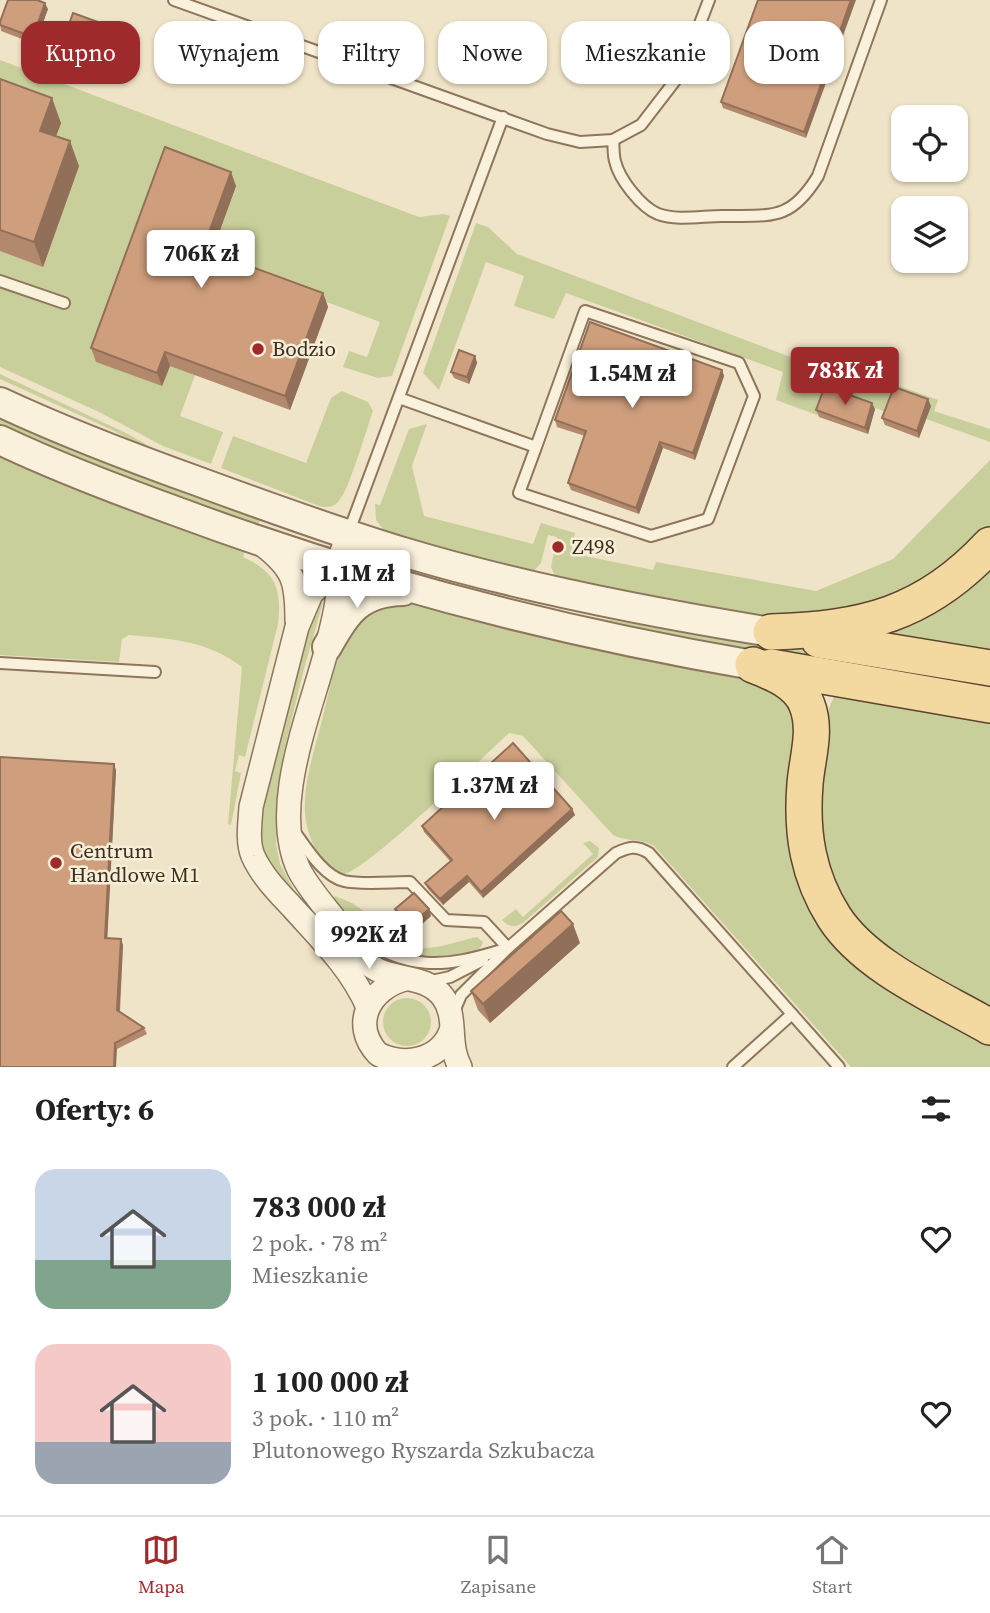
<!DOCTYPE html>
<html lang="pl">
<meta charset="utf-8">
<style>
:root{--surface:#fff;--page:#f6f6f6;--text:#222;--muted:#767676;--line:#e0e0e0;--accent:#9e2a2b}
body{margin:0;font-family:"Source Serif 4",serif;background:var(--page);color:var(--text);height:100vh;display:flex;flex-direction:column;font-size:26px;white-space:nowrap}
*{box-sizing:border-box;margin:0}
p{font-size:23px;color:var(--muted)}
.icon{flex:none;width:38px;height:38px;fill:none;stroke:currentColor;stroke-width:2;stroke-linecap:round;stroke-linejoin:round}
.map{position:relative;height:1067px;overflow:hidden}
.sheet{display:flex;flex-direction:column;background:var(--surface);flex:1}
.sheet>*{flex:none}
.guide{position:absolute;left:21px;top:21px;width:948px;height:63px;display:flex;gap:14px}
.buttons{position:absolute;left:891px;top:105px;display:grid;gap:14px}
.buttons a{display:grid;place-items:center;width:77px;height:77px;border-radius:14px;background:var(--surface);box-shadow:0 2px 5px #0004;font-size:35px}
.price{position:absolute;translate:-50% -60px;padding:0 16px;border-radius:7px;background:#fff;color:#222;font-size:23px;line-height:46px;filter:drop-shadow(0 2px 4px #0008)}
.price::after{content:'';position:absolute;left:50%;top:42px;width:21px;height:16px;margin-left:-10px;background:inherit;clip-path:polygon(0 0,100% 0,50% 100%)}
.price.on{background:var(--accent);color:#fff}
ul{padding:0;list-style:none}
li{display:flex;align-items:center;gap:21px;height:175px;padding:0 35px}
li span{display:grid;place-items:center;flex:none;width:196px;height:140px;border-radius:21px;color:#555}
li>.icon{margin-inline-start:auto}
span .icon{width:84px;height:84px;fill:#fffc;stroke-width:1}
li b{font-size:30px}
h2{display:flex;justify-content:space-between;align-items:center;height:84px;padding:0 35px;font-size:30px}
.pill{padding:0 24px;border-radius:21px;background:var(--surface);box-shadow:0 2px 5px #0004;font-size:24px;line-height:63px}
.pill.on{background:var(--accent);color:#fff}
.dock{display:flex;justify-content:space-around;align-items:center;height:98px;border-top:2px solid var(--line);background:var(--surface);font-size:19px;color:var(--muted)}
.dock a{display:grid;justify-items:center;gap:4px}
.dock .on{color:var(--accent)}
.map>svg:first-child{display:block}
.green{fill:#c9cf9b}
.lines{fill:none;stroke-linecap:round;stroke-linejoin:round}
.service-casing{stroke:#8d765c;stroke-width:14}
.minor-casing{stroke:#8d765c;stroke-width:26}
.tertiary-casing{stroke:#8d765c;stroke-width:32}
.primary-casing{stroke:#5b4430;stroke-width:38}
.service{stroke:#faf1dc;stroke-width:10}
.minor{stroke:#faf1dc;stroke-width:23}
.tertiary{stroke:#faf1dc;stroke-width:28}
.primary{stroke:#f3d9a0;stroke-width:35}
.wall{fill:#b2896c}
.shaded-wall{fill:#916f58}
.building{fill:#cf9f7d;stroke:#916f58;stroke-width:2}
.poi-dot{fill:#9e2a2b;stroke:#f7eed8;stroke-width:2.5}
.labels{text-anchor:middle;stroke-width:5;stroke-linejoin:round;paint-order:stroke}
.poi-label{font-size:21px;fill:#3d2e20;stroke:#f7eed8;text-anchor:start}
</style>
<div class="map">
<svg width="990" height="1067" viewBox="0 0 990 1067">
<rect width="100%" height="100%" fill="#f0e4c8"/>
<g class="green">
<polygon points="0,60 419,217 444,214 450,216 392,376 378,378 343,367 349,351 367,357 380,322 332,304 233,272 180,416 223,432 211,464 163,446 99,412 0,367"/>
<polygon points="476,223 488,227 517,254 873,388 877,378 938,400 934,411 990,429 990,442 926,419 930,406 889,413 826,390 817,415 776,400 783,372 566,293 554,319 514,306 524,276 486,262 439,390 423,373"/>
<polygon points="0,374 128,434 161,453 266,491 155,453 112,430 0,379"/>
<path d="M342 391 368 402 373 411C366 430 350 488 339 501 334 507 327 508 319 506L221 468 233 436 306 463 331 398Z"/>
<polygon points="0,414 261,517 257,528 136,483 0,426"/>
<polygon points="427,424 412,466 424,516 533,544 541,523 575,533 571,553 653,570 656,562 816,591 893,559 990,460 990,528 890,606 758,617 556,578 551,567 557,537 548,535 541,563 532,573 385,532 376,520 375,504 380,505 409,429"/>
<path d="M0 452 184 529 245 551 243 557C276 572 282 589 278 624L245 757 239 755 235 771 241 773 231 825 228 824 242 667C206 640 172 639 129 635L122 639 119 662 0 655Z"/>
<polygon points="990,556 990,658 855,633"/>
<path d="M404 600 576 644 577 643 748 675 794 700 813 903 990 1038V1067H851L654 846C641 838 626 842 613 835L523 736 509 733C484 756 364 874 341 875 320 863 306 837 305 812 303 781 316 746 323 716 329 693 333 669 342 647 347 635 357 622 365 611Z"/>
<polygon points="320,601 322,602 322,606 304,669 283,755 276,844 280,864 294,890 372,978 370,983 278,882 261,847 262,810 287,704 313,611"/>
<polygon points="542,608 566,613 856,658 838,665 682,640"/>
<polygon points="836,692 990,714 990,1017 860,937 815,846 827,713"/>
<path d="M590 841 599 848 598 857 523 923C514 928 509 927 502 920L516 909 523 917 593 854 583 843Z"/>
<path d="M335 896 352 903 368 914 362 923 379 936 386 928C389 932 393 938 397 941 417 958 456 941 477 937L483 942C481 952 471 953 462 955 405 969 369 940 332 901Z"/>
<circle cx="407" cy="1022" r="24"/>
</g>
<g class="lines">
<defs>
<g id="service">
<polyline points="174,0 547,134 580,142 613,140 641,125 681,73 709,0"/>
<path d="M613 140C614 147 613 154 615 161 619 179 641 207 658 214 677 221 702 216 722 216 771 215 790 222 818 176L881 0"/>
<polyline points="0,281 64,303"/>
<polyline points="399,398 536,447 519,493 651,536 708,519 754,396 739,363 585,311 536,447"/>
<polyline points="348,534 503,117"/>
<polyline points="0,663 155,672"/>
<path d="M294 831C306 847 323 876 344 881 360 885 392 882 410 882L446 920 484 922 508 948"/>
<path d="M352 933C408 971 442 969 505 949"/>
<polyline points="427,982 450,977 483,960"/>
<path d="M453 1014 461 995 508 948 616 853C629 847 636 845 649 853L839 1067"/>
<polyline points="733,1067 792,1014"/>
</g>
<g id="minor">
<path d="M348 534C345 544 341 554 338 564 335 576 339 589 337 601 335 617 330 633 327 648 311 712 269 806 299 870 308 887 321 902 333 917 343 931 352 947 364 960 386 984 424 971 443 997 458 1017 447 1043 460 1067"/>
<path d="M263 545C294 569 297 582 297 620"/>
<path d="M337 567 311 594 297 627 251 807C250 824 247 841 253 856 262 876 278 892 293 908 321 939 351 968 368 1007"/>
<path d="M405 979C370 988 350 1024 378 1054 404 1067 440 1061 451 1031"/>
</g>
<g id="tertiary">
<path d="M0 402C64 432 130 457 197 481 265 506 334 531 403 552 523 588 647 612 771 632"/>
<path d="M0 440C59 468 120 491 181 513 370 583 555 631 753 665"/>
<path d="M327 647C347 612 359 592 403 591"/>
</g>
<g id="primary">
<path d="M771 632C863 629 925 615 990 545"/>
<polyline points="819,640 990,668"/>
<path d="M753 665C774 673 799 683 807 705 817 731 807 758 805 784 801 833 808 876 834 917 866 967 940 998 990 1027"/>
<polyline points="771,667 990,705"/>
</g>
</defs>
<use href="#service" class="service-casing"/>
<use href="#minor" class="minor-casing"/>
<use href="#tertiary" class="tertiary-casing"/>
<use href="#primary" class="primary-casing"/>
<use href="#service" class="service"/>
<use href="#minor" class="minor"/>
<use href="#tertiary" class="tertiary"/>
<use href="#primary" class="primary"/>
</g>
<g class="wall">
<polygon points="758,0 806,138 723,108 721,102"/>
<polygon points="48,9 35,44 1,31 0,22"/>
<polygon points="126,38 113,72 63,54 61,47"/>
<polygon points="0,79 61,123 56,136 79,166 43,267 0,251"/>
<polygon points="236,186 212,252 323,293 328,307 290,410 170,366 162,386 96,362 91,348"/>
<polygon points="475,356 477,363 469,384 454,378 451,372"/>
<polygon points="722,370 724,376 695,460 663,448 639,514 571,490 568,483 585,436 557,427 555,420"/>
<polygon points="931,406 919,438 885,425 882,418"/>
<polygon points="875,409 868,434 819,417 816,410"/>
<polygon points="116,770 107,938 123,945 120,1012 144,1028 147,1034 117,1049 0,1067"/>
<polygon points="572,809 575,815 483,898 469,882 443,905 428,889 425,883 450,861 424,832 422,826"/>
<polygon points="395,909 431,916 412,933 397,916"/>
<polygon points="580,943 490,1023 478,1010 471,991"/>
</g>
<g class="shaded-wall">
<polygon points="851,0 856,0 806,138 804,132"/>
<polygon points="45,3 48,9 35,44 33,37"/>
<polygon points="123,31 126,38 113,72 111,65"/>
<polygon points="52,98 61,123 49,155 40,131"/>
<polygon points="70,141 79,166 43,267 34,242"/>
<polygon points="231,172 236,186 208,263 203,249"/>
<polygon points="323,293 328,307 290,410 285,396"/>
<polygon points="165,352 170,366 162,386 157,373"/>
<polygon points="475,356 477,363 469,384 467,377"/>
<polygon points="722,370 724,376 695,460 693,453"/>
<polygon points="928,399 931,406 919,438 917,431"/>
<polygon points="872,403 875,409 868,434 865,428"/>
<polygon points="660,442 663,448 639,514 636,508"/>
<polygon points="114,764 116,770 107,944 105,938"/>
<polygon points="572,809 575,815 483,898 481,892"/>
<polygon points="467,876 469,882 443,905 440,899"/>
<polygon points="429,909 431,916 412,933 410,926"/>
<polygon points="573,924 580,943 490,1023 483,1004"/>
<polygon points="121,939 123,945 119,1017 117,1010"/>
<polygon points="115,1043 117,1049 116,1067 114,1067"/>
</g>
<g class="building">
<polygon points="8,0 37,0 45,3 33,37 0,25 0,22"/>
<polygon points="758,0 851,0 804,132 721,102"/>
<polygon points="73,13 123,31 111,65 61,47"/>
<polygon points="0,79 52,98 40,131 70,141 34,242 0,230"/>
<polygon points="165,147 231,172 203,249 323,293 285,396 165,352 157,373 91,348"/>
<polygon points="590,322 722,370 693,453 660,442 636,508 568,483 586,431 555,420"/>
<polygon points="459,350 475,356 467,377 451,372"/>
<polygon points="825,386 872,403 865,428 816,410"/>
<polygon points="894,387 928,399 917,431 882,418"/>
<polygon points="513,743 572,809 481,892 467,876 440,899 425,883 452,860 422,826"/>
<polygon points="0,757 114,764 105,938 121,939 117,1010 144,1028 115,1043 114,1067 0,1067"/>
<polygon points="414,893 429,909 410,926 395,909"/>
<polygon points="561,911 573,924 483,1004 471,991"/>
</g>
<g class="poi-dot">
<circle cx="258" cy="349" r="7"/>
<circle cx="558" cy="547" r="7"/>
<circle cx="56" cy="863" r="7"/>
</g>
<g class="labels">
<g class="poi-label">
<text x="272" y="356">Bodzio</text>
<text x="572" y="554">Z498</text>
<text x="70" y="858">Centrum<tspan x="70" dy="24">Handlowe M1</tspan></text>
</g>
</g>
</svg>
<div class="buttons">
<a><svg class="icon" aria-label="locate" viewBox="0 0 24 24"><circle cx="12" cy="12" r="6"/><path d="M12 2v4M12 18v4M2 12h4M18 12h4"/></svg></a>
<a><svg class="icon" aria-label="layers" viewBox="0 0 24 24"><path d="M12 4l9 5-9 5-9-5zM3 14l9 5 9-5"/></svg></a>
</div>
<b class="price" style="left:201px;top:290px">706K zł</b>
<b class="price on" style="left:845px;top:407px">783K zł</b>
<b class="price" style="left:632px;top:410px">1.54M zł</b>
<b class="price" style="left:357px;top:610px">1.1M zł</b>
<b class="price" style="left:494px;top:822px">1.37M zł</b>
<b class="price" style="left:369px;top:971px">992K zł</b>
<div class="guide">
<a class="pill on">Kupno</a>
<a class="pill">Wynajem</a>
<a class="pill">Filtry</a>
<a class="pill">Nowe</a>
<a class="pill">Mieszkanie</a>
<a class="pill">Dom</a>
</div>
</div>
<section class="sheet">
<h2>Oferty: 6<svg class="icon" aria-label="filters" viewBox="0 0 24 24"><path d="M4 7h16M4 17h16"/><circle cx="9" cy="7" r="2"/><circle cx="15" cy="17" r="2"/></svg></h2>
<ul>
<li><span style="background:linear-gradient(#c9d6e8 65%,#7fa58c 0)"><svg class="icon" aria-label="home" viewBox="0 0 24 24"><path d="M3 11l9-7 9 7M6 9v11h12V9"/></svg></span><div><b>783 000 zł</b><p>2 pok. · 78 m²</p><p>Mieszkanie</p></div><svg class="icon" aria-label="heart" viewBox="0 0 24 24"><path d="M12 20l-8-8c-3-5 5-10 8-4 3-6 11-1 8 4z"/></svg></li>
<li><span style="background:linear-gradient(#f6c9c9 70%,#9aa5b1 0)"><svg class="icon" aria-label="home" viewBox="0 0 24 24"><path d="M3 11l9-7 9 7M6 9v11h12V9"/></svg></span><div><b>1 100 000 zł</b><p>3 pok. · 110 m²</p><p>Plutonowego Ryszarda Szkubacza</p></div><svg class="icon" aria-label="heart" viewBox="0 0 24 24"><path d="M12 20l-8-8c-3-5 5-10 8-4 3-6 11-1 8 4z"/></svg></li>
</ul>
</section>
<nav class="dock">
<a class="on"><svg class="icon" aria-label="map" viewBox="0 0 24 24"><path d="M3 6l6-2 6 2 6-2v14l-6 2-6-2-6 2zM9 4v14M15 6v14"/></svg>Mapa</a>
<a><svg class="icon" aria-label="saved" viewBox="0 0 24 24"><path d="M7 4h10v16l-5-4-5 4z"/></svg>Zapisane</a>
<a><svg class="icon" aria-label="home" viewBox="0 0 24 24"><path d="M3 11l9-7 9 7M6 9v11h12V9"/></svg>Start</a>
</nav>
